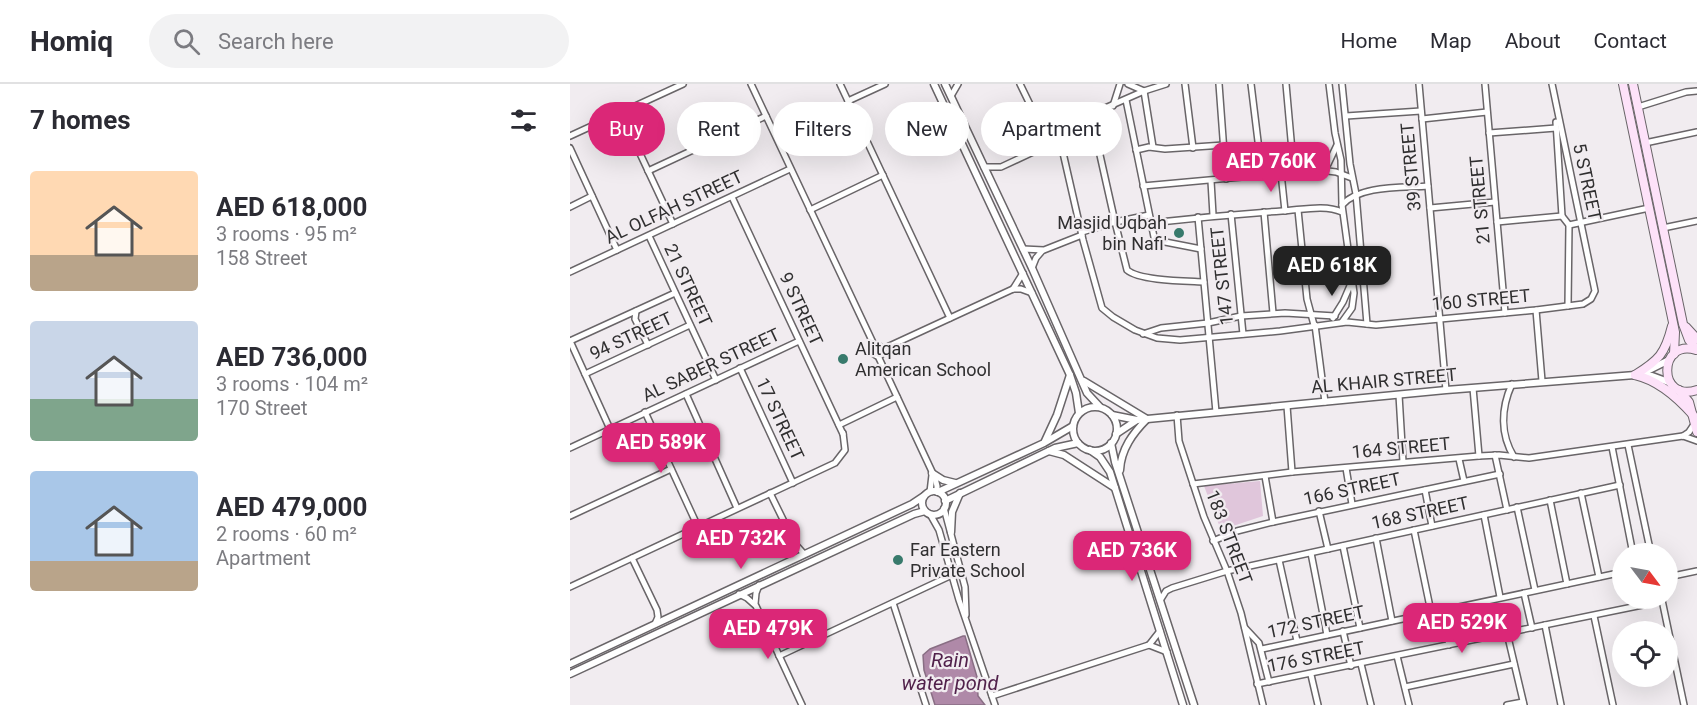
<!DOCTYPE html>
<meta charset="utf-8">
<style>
:root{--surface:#fff;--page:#f2f2f3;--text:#2b2b33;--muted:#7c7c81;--line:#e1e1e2;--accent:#db2777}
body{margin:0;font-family:Roboto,sans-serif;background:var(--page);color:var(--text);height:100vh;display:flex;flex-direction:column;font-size:22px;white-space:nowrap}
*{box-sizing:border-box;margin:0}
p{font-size:20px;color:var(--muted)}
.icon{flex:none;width:33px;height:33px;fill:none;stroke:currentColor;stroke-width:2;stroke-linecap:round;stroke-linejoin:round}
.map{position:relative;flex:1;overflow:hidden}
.details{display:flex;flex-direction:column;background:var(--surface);width:570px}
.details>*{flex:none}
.banner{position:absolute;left:18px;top:18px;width:570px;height:54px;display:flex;gap:12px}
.needle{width:39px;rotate:122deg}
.controls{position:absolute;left:1042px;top:459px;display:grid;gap:12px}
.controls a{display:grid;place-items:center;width:66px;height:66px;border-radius:50%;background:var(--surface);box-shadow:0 6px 24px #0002;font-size:30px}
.price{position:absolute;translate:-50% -51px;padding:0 14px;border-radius:12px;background:var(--accent);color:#fff;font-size:20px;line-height:39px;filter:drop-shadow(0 2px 3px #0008)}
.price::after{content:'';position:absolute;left:50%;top:36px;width:18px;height:14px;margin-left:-9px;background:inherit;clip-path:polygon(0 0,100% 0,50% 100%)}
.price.selected{background:#222;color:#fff}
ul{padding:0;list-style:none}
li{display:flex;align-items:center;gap:18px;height:150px;padding:0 30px}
li span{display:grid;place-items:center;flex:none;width:168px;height:120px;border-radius:6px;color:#555}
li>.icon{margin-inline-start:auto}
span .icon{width:72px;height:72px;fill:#fffc;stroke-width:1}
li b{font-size:26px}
h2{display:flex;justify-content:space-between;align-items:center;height:72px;padding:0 30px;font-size:26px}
.pill{padding:0 21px;border-radius:27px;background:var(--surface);box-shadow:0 6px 24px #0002;font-size:21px;line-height:54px}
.pill.selected{background:var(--accent);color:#fff}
header{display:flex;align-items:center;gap:36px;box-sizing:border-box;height:84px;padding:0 30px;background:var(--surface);border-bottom:2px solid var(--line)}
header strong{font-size:28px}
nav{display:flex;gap:33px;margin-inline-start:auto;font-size:21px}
.search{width:420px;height:54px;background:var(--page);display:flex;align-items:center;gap:15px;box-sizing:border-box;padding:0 21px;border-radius:33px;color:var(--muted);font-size:22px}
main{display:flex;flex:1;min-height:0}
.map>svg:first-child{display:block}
.green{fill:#e0c6db}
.water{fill:#af89a8;stroke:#896e84;stroke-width:1.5}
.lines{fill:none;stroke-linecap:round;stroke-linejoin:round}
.minor-casing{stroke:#696568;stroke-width:8}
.tertiary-casing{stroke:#696568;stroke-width:9}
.secondary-casing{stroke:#696568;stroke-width:10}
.minor{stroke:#fff;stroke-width:5}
.tertiary{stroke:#fff;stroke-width:6}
.secondary{stroke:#fde2f9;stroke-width:8}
.poi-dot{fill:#387a6c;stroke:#f1ecf0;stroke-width:2}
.labels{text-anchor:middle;stroke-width:4.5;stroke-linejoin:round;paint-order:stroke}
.street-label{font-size:18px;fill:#302f30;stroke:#f1ecf0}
.poi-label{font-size:18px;fill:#302f30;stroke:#f1ecf0;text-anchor:start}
.water-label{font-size:20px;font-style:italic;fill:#51214b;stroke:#f1ecf0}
</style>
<header>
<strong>Homiq</strong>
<div class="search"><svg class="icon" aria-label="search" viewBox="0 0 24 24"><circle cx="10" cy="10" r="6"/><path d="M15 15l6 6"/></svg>Search here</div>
<nav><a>Home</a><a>Map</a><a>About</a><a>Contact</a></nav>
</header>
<main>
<section class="details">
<h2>7 homes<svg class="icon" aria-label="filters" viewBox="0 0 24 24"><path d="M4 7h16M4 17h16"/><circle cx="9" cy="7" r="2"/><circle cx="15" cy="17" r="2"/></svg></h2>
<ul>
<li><span style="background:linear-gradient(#ffd9b3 70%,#b9a48a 0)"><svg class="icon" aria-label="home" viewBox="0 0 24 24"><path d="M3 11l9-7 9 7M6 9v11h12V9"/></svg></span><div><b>AED 618,000</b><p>3 rooms · 95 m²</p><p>158 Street</p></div></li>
<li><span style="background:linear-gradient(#c9d6e8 65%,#7fa58c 0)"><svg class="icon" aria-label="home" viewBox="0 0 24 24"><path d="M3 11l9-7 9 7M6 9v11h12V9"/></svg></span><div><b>AED 736,000</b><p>3 rooms · 104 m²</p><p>170 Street</p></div></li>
<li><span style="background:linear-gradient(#a9c7e8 75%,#b9a48a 0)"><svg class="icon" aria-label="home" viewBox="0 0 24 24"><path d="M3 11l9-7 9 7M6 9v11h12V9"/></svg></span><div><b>AED 479,000</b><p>2 rooms · 60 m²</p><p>Apartment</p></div></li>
</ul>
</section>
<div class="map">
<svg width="1127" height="621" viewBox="0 0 1127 621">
<rect width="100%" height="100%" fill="#f1ecf0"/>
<polygon class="green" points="690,397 693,432 651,446 634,402"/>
<polygon class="water" points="393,552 395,552 407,593 408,612 415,621 365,621 354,586 353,571 360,565"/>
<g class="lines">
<defs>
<g id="minor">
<polyline points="181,0 305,263"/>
<polyline points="270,0 380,234"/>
<polyline points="450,0 469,39 474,44 486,49"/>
<polyline points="558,0 574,7 583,63"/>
<polyline points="615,0 623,64"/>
<polyline points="649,0 656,95"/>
<polyline points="681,0 692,90"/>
<polyline points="716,0 724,89"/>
<polyline points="759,0 765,49 771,76 772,121 784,209 782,224 772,238"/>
<polyline points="772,0 780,80 786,110 797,240"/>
<polyline points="849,0 876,306"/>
<polyline points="915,0 935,229"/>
<polyline points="381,12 388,0"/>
<polyline points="556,16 584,153 590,157 631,165"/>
<polyline points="278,17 315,0"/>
<polyline points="543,22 550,0"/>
<polyline points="1068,23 1116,8 1127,7"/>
<polyline points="51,29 103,140"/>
<path d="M521 31 545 138 557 186C570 197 617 197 634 198"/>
<polyline points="776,32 851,27"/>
<polyline points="852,35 917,28"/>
<polyline points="986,38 992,132 999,141 998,222"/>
<polyline points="488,47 513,156 532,224 543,233 565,246 587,254 610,256 710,247 777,238 806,241 966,226 1013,220 1021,215 1025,207 982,0"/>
<polyline points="919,49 986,44"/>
<polyline points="0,52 113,0"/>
<polyline points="1075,59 1127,48"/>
<polyline points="0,64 47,166"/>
<polyline points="566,66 579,63 595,65 654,61"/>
<polyline points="414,83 431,83 476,62 494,42 574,7 596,0"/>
<polyline points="751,86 758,80 767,61"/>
<polyline points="78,87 196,32"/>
<polyline points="711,89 715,127"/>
<polyline points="641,97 643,131"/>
<polyline points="573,102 750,86 766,88 782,94"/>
<polyline points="162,113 273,350"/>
<path d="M772 121C790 101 832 104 858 102"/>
<polyline points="0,123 22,112"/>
<polyline points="860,124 925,118"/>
<polyline points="240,126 313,91"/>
<polyline points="728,126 737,215 744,241"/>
<polyline points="694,128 703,229"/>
<polyline points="661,130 673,250"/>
<polyline points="628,133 646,328"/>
<polyline points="927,138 992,132"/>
<path d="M580 139C624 134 668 130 712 127 731 126 755 120 772 128"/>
<polyline points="999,141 1079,124"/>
<polyline points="1093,144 1127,137"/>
<polyline points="512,148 545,138 579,131"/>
<polyline points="79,152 146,296"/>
<polyline points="453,165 474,166 512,151"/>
<polyline points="462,184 466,174 472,167"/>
<polyline points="0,188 220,85"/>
<polyline points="443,205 453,189"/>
<polyline points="966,226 972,297"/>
<polyline points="66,227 65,235 78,261"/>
<polyline points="763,234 773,218 782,197"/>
<polyline points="745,241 755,318"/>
<polyline points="573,250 591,244 638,239 671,232 715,229 765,232"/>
<polyline points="0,257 105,209"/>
<polyline points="0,257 40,345"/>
<circle cx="308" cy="267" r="5"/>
<polyline points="313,265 443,205 451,205 462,209"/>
<polyline points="308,272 365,394 367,402 367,408"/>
<polyline points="170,284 223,399"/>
<polyline points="15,290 120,241"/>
<path d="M942 300C931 324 930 350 944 373"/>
<polyline points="903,304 909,372"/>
<polyline points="116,310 167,424"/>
<polyline points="829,311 833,378"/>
<polyline points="717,322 722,388"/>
<polyline points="75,328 128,443"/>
<polyline points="607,331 609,357 634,433 657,487 671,529 693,621"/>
<polyline points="269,341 327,313"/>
<polyline points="1113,352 1119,348 1125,339"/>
<polyline points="1058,361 1081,470"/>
<polyline points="1042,363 1063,470"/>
<polyline points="0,364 229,257"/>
<polyline points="925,371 937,426"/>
<polyline points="889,375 894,397"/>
<polyline points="776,384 782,420"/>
<polyline points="695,392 703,438"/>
<polyline points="623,400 722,388 909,372 929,371 959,374 1113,352 1127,357"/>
<polyline points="855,406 862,442"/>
<polyline points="360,408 362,391"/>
<polyline points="200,409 225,460 234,470"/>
<polyline points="1011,409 1029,493"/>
<polyline points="980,416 997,500"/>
<polyline points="947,423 965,506"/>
<polyline points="374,424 395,503 396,531"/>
<polyline points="749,427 758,465"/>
<polyline points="360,430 369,446 389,516 425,621"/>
<polyline points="914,431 930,513"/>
<polyline points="0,432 101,385"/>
<polyline points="844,446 861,528"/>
<polyline points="806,454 822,537"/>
<polyline points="643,457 667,447 703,438 930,390"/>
<polyline points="773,462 790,544"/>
<polyline points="741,469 757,551"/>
<polyline points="62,474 87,526 88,533 85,540"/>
<polyline points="709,476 727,557"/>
<polyline points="1098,493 1127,487"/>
<polyline points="0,503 265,379 275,366 273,349"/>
<polyline points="954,509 962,544"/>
<polyline points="169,510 177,514 186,522 232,621"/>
<polyline points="591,515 596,507 602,504 657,487 1050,401"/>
<polyline points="1092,516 1114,621"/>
<polyline points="323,519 356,621"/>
<polyline points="185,520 186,509 189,501"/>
<polyline points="872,525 879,561"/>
<polyline points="1024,532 1043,621"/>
<polyline points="975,541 991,621"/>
<polyline points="675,544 689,559 699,598"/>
<polyline points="773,547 781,582"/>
<polyline points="937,549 954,621"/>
<polyline points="579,561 597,568"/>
<polyline points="692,565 1053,488"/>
<polyline points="209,572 382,491"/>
<polyline points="827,572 839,621"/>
<polyline points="791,580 801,621"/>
<polyline points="741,591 748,621"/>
<polyline points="687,600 1092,517"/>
<polyline points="835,603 944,580"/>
<polyline points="422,612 579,561 590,547"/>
<polyline points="937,621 953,618"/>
</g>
<g id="tertiary">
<polyline points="364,0 500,291 506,309 509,329"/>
<polyline points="375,0 462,184 517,309 530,323"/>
<polyline points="1073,289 1099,276"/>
<path d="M514 297 577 335C563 349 551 365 550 386"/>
<circle cx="525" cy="345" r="22"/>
<polyline points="542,331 567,336 876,306 1065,291 1082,292 1101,299"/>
<polyline points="546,350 567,336"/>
<polyline points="475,357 487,331 500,291"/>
<polyline points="541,359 545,378 624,621"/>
<polyline points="520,366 530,373 540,388 613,621"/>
<polyline points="479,367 494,371 545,404"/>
<polyline points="362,389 373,396 385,399"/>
<circle cx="364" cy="419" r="12"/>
<polyline points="368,408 474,359 503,342"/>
<polyline points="375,417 485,364 508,359"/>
<polyline points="381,448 382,428 390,409"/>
<polyline points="0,580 342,420 354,412"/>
<polyline points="0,590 344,430 355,427"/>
</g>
<g id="secondary">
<polyline points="1053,0 1105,248 1104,270"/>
<polyline points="1063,0 1113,240 1119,256 1127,266"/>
<polyline points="1116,243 1127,255"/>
<path d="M1126 266C1088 254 1087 319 1127 306"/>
<path d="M1065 291C1087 296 1108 314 1123 331"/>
<path d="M1065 291C1089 276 1095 270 1102 242"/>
<polyline points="1109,306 1119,318 1127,348"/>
</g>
</defs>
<use href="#minor" class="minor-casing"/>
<use href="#tertiary" class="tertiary-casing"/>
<use href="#secondary" class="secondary-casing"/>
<use href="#minor" class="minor"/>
<use href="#tertiary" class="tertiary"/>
<use href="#secondary" class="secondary"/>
</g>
<g class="poi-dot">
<circle cx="609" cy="149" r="6"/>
<circle cx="273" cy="275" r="6"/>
<circle cx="328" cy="476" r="6"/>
</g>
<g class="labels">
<g class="street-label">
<text transform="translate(841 83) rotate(-95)" y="6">39 STREET</text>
<text transform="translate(1017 98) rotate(78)" y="6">5 STREET</text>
<text transform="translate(910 116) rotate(-95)" y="6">21 STREET</text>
<text transform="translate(104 123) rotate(-25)" y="6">AL OLFAH STREET</text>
<text transform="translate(652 192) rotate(-96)" y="6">147 STREET</text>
<text transform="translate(118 201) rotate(65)" y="6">21 STREET</text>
<text transform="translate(911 216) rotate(-5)" y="6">160 STREET</text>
<text transform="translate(231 225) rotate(65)" y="6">9 STREET</text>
<text transform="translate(61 252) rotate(-25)" y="6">94 STREET</text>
<text transform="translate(141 281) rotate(-25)" y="6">AL SABER STREET</text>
<text transform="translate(814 297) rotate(-5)" y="6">AL KHAIR STREET</text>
<text transform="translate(210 335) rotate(65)" y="6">17 STREET</text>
<text transform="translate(831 364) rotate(-5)" y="6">164 STREET</text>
<text transform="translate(782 405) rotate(-12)" y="6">166 STREET</text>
<text transform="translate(850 429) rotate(-12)" y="6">168 STREET</text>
<text transform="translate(659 453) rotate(69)" y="6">183 STREET</text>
<text transform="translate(746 538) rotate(-12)" y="6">172 STREET</text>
<text transform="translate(746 573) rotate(-11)" y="6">176 STREET</text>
</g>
<g class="poi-label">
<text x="597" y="145" text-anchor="end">Masjid Uqbah<tspan x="597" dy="21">bin Nafi'</tspan></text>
<text x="285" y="271">Alitqan<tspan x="285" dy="21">American School</tspan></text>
<text x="340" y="472">Far Eastern<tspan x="340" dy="21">Private School</tspan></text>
</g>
<g class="water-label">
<text x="380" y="583">Rain<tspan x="380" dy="23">water pond</tspan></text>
</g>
</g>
</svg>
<div class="controls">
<a><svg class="needle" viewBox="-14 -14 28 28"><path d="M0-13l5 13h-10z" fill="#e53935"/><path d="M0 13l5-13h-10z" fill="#7c7c81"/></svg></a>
<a><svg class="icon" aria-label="locate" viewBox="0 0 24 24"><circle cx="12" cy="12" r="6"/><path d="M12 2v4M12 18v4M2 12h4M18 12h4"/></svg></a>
</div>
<b class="price" style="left:701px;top:109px">AED 760K</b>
<b class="price selected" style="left:762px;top:213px">AED 618K</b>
<b class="price" style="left:91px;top:390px">AED 589K</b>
<b class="price" style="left:171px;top:486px">AED 732K</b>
<b class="price" style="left:562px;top:498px">AED 736K</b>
<b class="price" style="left:892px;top:570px">AED 529K</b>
<b class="price" style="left:198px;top:576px">AED 479K</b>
<div class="banner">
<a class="pill selected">Buy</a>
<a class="pill">Rent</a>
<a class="pill">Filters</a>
<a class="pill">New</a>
<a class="pill">Apartment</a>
</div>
</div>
</main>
